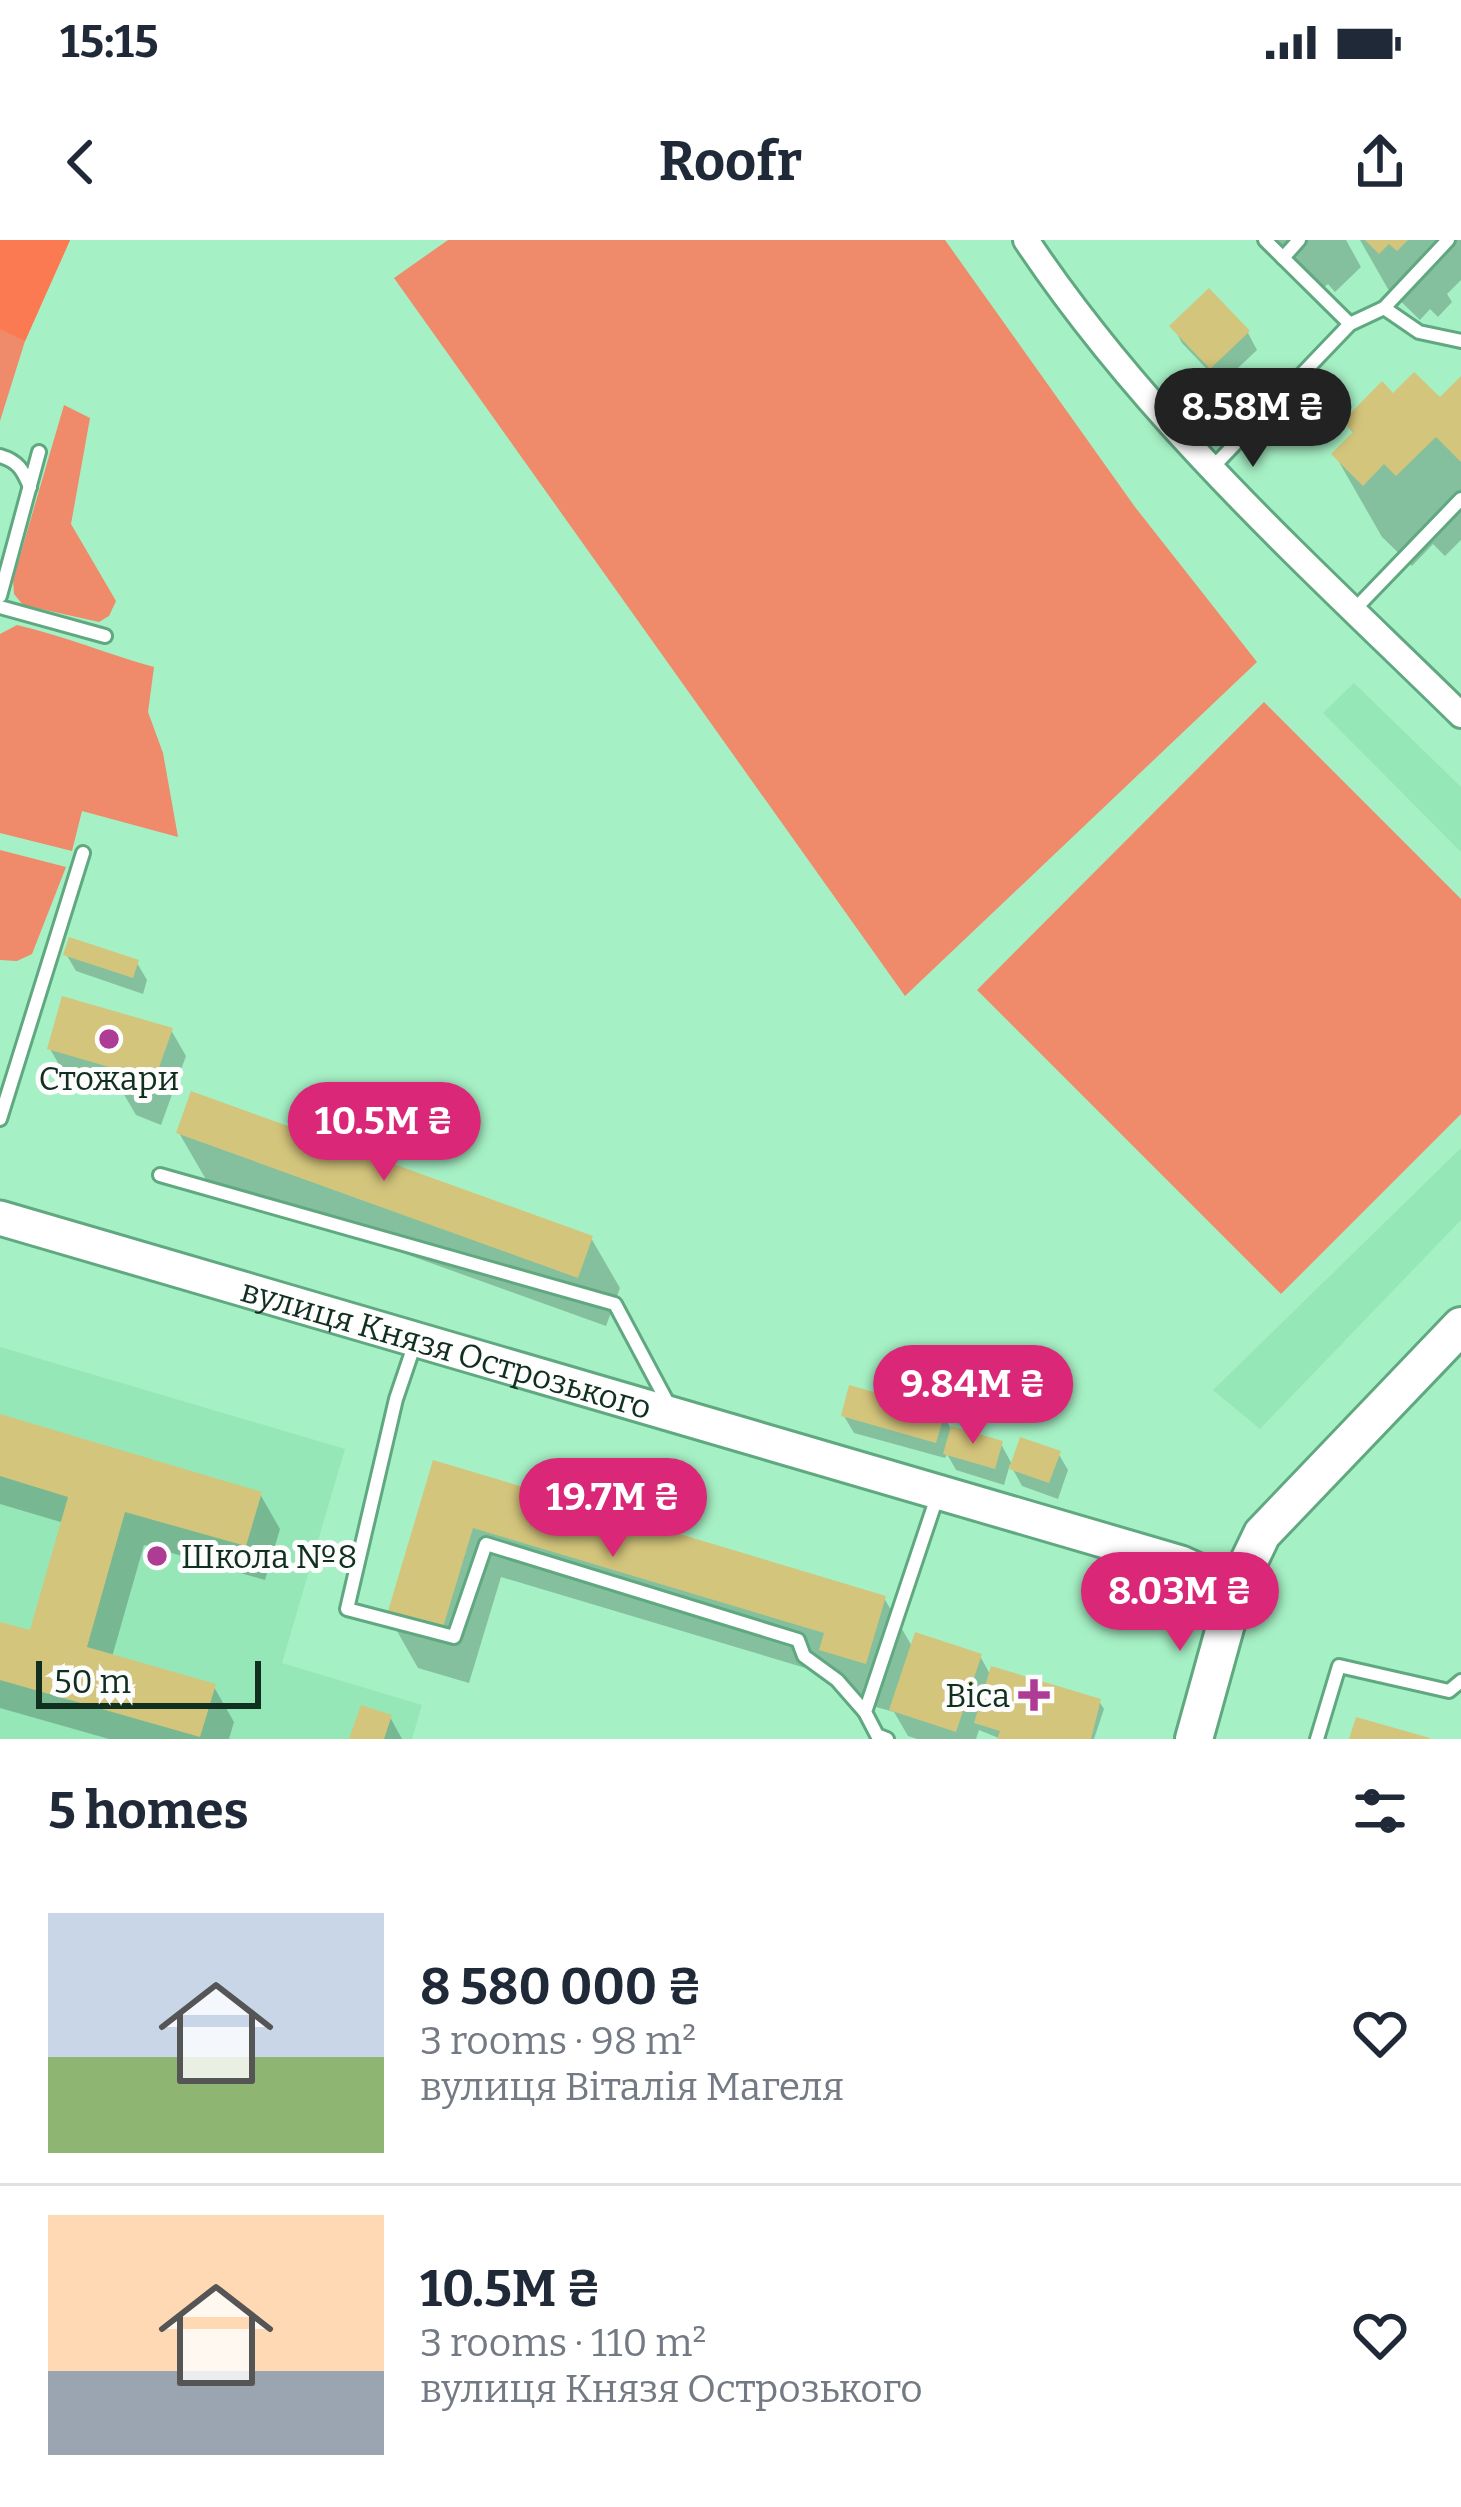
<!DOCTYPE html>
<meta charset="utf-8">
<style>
:root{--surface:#fff;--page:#f6f6f7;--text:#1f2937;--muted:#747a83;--line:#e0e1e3;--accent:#db2777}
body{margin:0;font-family:Bitter,serif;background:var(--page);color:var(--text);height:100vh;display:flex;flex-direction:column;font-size:45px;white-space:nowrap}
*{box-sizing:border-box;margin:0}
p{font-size:39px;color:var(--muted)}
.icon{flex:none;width:66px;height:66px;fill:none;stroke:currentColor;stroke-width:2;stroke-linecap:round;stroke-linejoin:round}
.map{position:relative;height:1499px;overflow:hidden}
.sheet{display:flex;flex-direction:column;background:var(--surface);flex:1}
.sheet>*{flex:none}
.scale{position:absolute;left:36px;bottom:30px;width:225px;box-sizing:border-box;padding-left:12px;border:6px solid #112f1f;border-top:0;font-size:33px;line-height:42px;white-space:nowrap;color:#112f1f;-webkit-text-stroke:9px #fdfdfd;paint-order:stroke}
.price{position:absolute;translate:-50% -102px;padding:0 27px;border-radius:42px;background:var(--accent);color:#fff;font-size:39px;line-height:78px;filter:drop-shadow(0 3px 6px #0008)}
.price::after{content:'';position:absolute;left:50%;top:72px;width:36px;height:27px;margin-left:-18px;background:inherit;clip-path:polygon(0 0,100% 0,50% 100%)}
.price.current{background:#222;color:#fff}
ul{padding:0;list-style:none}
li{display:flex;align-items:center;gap:36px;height:300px;padding:0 48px}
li+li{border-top:3px solid var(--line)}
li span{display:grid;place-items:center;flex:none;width:336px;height:240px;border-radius:0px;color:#555}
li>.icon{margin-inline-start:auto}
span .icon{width:144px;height:144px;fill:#fffc;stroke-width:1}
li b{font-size:51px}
h2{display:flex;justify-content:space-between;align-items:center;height:144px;padding:0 48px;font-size:51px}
.status{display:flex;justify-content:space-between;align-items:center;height:84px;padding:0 60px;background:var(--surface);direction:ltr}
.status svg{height:33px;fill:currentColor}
header{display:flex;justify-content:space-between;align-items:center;height:156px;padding:0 48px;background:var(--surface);font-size:54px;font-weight:700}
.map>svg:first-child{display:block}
.built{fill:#95e7b8}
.green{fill:#ef8a6b}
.forest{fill:#fc7a51}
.shadow{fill:#0003}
.building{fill:#d4c57c}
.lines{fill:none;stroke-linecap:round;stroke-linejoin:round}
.service-casing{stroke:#60a880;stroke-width:18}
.minor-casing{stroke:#60a880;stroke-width:30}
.tertiary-casing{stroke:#60a880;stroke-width:39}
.secondary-casing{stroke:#60a880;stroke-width:42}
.service{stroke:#fff;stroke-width:12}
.minor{stroke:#fff;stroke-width:24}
.tertiary{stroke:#fff;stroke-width:33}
.secondary{stroke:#fff;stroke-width:36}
.poi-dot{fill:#ae3b94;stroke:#fdfdfd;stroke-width:4.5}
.labels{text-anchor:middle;stroke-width:10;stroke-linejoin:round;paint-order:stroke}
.poi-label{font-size:33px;fill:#112f1f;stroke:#fdfdfd}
.street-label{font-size:33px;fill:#112f1f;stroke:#fdfdfd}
</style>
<div class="status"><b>15:15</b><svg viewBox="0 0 49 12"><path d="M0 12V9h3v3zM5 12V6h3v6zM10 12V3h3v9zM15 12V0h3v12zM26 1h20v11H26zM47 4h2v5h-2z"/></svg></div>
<header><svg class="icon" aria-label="back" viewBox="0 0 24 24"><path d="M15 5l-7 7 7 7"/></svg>Roofr<svg class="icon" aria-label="share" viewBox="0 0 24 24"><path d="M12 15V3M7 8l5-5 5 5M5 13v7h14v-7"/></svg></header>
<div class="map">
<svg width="1461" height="1499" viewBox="0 0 1461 1499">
<rect width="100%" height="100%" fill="#a6f0c5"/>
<g class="built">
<polygon points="1354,443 1461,547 1461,612 1323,473"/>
<polygon points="1461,908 1461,980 1260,1189 1213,1150"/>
<polygon points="0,1107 345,1209 282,1423 422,1465 412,1499 0,1499"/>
</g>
<g class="green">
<polygon points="0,0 70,0 25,101 0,181"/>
<polygon points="448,0 945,0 1135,267 1257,422 905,756 394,38"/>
<polygon points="64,165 90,178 71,284 116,361 109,376 99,382 23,365 14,354 13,340"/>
<path d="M17 385C65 396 107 414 154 427L148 472 163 513 178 597 82 571 72 611 0 593V394Z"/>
<polygon points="1264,462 1461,659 1461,874 1281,1054 977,750"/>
<polygon points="0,610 66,627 32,714 17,721 0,720"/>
</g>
<polygon class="forest" points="0,0 70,0 25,101 0,89"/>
<g class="shadow">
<polygon points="1265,0 1346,0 1361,27 1335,52 1328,44 1319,52 1283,5 1276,11"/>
<polygon points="1360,0 1461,0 1461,40 1447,54 1452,62 1438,77 1430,69 1420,80 1388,49"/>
<polygon points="1173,86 1248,93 1257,110 1221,144 1182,103"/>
<polygon points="1461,141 1461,300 1445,316 1433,304 1412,326 1382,297 1335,215 1354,195 1346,182 1393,157 1440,161"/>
<polygon points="66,714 137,723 147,740 143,754 76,731"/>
<polygon points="171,790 186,816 161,885 136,875 122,851 65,835 50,809"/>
<polygon points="179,893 591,998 620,1048 606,1086 208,943"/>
<polygon points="943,1175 951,1189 1001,1204 1013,1226 1058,1213 1068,1230 1058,1259 1022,1246 1010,1224 1004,1245 956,1230 947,1214 945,1218 854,1193 844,1176"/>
<polygon points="0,1177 260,1254 280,1289 265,1340 144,1305 112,1417 214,1447 234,1482 229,1499 109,1499 0,1468 0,1385 32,1394 64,1283 0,1264"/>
<polygon points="435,1224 884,1358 913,1408 980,1416 991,1436 1099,1461 1104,1469 1094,1499 1001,1499 979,1490 976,1499 917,1499 908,1496 894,1472 851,1460 839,1438 501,1337 469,1443 418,1428 389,1377"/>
<polygon points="390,1477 402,1499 352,1499"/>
</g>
<g class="building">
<polygon points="1365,0 1408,0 1397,11 1389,4 1379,14"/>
<polygon points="1209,48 1250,91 1210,129 1169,86"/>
<polygon points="1414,132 1440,157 1461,136 1461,222 1436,197 1396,236 1384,224 1363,246 1331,214 1353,192 1342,182 1382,141 1393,153"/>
<polygon points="69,697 139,720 133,738 63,715"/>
<polygon points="62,756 173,788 147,861 117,849 123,831 47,809"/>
<polygon points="191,851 593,996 578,1038 176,893"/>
<polygon points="849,1145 945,1172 936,1203 841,1176"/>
<polygon points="0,1174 262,1252 246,1306 125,1272 87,1407 216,1444 200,1497 0,1440 0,1382 30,1390 68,1257 0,1236"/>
<polygon points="951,1186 1003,1201 995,1229 943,1214"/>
<polygon points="1020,1197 1061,1211 1049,1243 1009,1229"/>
<polygon points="433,1220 886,1356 866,1424 819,1410 824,1393 473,1288 441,1394 386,1378"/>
<polygon points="915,1392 982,1414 956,1492 889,1470"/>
<polygon points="991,1426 1101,1459 1091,1499 997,1499 1000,1491 974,1483"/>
<polygon points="361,1465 392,1475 384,1499 349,1499"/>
<polygon points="1356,1477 1430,1498 1430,1499 1349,1499"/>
</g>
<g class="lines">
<defs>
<g id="service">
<polyline points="1265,0 1350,84"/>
<polyline points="1283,18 1299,0"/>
<polyline points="1384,68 1448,0"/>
<path d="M0 216C18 221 23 230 30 247"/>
<polyline points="1212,228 1350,84 1384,68 1419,92 1461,101"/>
<polyline points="0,356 39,212"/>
<polyline points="0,367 105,396"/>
<polyline points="1354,370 1461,259"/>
<polyline points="0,879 83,613"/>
<polyline points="160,935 615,1064 671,1169"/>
<polyline points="415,1103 396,1159 347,1369 454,1397 486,1304 798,1400 804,1416 837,1440 865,1472"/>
<polyline points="887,1499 877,1495 865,1472 937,1257"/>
<polyline points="1317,1499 1339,1426 1449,1451 1461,1441"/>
</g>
<path id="minor" d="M1026 0C1146 180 1307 324 1461 475"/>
<g id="tertiary">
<path id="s1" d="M0 978 1181 1323 1236 1348"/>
</g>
<polyline id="secondary" points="1194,1499 1236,1348 1262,1294 1461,1086"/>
</defs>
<use href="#service" class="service-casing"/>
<use href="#minor" class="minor-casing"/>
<use href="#tertiary" class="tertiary-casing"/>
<use href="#secondary" class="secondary-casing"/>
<use href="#service" class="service"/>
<use href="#minor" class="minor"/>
<use href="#tertiary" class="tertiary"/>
<use href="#secondary" class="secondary"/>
</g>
<g class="poi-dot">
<circle cx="109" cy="799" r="12"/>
<circle cx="157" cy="1316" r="12"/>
<path d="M1028 1437h12v12h12v12h-12v12h-12v-12h-12v-12h12z"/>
</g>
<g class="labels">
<g class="poi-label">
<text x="109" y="850">Стожари</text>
<text x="181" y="1328" text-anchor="start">Школа №8</text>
<text x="1010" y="1467" text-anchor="end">Віса</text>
</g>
<g class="street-label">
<text dy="12" stroke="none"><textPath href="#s1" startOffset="465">вулиця Князя Острозького</textPath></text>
</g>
</g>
</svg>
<div class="scale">50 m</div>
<b class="price current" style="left:1253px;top:230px">8.58M ₴</b>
<b class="price" style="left:384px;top:944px">10.5M ₴</b>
<b class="price" style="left:973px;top:1207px">9.84M ₴</b>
<b class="price" style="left:613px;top:1320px">19.7M ₴</b>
<b class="price" style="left:1180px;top:1414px">8.03M ₴</b>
</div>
<section class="sheet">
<h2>5 homes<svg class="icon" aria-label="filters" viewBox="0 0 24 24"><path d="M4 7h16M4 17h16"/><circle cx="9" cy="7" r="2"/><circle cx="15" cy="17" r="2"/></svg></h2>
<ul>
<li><span style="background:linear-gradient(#c9d6e8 60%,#8fb573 0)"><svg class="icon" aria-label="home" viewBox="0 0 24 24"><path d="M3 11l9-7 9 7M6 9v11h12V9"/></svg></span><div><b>8 580 000 ₴</b><p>3 rooms · 98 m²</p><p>вулиця Віталія Магеля</p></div><svg class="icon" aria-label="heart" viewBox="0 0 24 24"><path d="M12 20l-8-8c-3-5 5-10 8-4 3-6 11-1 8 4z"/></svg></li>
<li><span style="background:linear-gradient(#ffd9b3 65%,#9aa5b1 0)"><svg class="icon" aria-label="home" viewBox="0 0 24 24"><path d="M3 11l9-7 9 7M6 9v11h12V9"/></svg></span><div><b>10.5M ₴</b><p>3 rooms · 110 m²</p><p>вулиця Князя Острозького</p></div><svg class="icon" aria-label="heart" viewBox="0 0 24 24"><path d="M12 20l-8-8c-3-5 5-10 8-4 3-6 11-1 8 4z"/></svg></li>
</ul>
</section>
